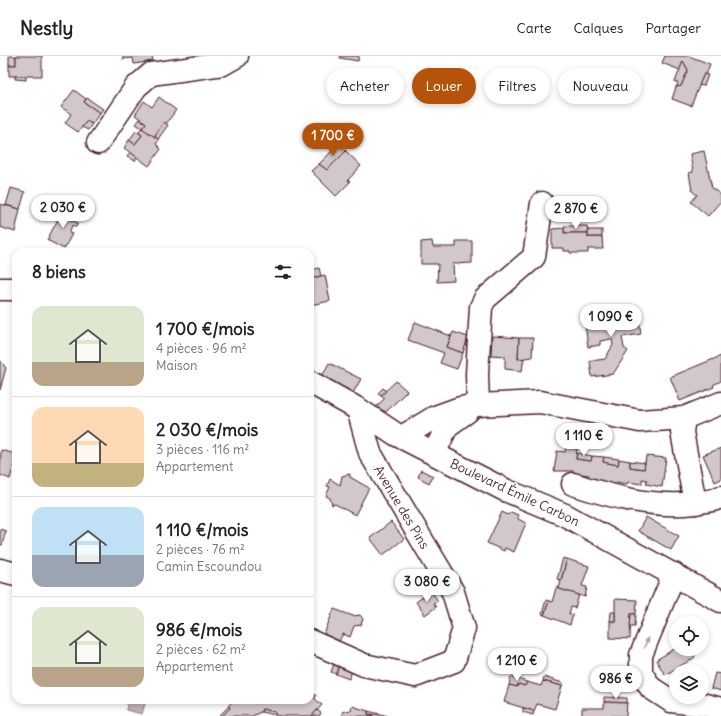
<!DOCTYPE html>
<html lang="fr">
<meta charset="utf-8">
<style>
:root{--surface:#fff;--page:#f2f2f2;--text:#202124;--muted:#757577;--line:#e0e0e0;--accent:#b45309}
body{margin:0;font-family:Delius,sans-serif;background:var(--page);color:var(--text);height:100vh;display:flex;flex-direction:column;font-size:15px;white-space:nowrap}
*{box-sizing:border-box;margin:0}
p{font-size:13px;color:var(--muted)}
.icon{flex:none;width:22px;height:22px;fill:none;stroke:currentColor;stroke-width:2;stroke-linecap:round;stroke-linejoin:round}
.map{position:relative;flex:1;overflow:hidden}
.drawer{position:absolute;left:12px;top:192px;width:302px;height:456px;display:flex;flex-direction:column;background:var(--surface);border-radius:12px;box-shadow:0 2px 6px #0003}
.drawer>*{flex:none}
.top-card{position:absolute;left:326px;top:12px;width:335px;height:36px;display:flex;gap:8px}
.fabs{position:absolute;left:669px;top:560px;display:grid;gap:8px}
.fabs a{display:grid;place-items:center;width:40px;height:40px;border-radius:50%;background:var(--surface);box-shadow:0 2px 6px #0003;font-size:20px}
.price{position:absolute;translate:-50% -34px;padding:0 9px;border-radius:14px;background:#fff;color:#222;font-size:13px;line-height:26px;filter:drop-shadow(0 1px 2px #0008)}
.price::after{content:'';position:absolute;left:50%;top:24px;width:12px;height:9px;margin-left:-6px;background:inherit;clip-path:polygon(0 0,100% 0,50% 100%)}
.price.on{background:var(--accent);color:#fff}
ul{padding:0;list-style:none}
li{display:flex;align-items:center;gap:12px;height:100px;padding:0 20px}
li+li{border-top:1px solid var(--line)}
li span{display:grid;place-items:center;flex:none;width:112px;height:80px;border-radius:12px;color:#555}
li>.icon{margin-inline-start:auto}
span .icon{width:48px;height:48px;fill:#fffc;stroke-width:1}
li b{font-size:17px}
h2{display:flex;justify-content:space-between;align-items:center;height:48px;padding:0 20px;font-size:17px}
.pill{padding:0 14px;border-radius:18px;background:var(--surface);box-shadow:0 2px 6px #0003;font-size:14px;line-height:36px}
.pill.on{background:var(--accent);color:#fff}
header{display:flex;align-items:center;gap:24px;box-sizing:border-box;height:56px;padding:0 20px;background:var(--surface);border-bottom:1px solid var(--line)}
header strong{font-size:19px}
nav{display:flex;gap:22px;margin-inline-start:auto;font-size:14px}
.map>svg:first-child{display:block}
.water{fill:#c1b3b6;stroke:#91787e}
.building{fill:#d2c7cb;stroke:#4a1f2b}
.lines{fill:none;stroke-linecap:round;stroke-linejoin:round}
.minor-casing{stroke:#4a1f2b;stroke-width:25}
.minor{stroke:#fff;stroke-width:22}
.oneway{fill:#ae9aa0}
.labels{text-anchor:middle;stroke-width:3;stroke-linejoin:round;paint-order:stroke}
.street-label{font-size:13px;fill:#4a1f2b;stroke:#fff}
</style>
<header>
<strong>Nestly</strong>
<nav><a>Carte</a><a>Calques</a><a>Partager</a></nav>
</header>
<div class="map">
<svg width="721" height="660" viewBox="0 0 721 660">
<rect width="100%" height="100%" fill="#fff"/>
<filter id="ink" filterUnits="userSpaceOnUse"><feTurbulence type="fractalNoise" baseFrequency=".025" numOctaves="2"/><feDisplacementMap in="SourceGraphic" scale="8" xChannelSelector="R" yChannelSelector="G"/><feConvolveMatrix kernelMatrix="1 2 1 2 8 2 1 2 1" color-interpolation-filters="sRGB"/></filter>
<g filter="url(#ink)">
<polygon class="water" points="128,644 146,644 142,658 126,654"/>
<g class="building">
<rect x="9" y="0" width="7" height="9"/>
<polygon points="16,0 42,0 42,20 9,20 9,9 16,9"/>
<polygon points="123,0 152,0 153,5 134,8 133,2 123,3"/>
<polygon points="340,0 359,0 358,5 340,2"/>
<polygon points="665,0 689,0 710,8 706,19 704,18 691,50 672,43 676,31 681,30 688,14 683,5 680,14 662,7"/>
<polygon points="683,5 688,14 681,30 676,31 678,27 675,26"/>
<polygon points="704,18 708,19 704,30 699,29"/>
<polygon points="15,20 26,20 26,24 15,23"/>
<polygon points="74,34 86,43 84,46 100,57 92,68 87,65 78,76 65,67 71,58 61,51"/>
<polygon points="159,41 176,54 166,68 164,66 154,81 142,72 146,67 135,59 144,45 152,51"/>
<polygon points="87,42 103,53 100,57 84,46"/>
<polygon points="140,63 146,67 142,72 136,68"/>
<polygon points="87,65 92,68 88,74 82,71"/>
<polygon points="164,66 168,69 158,83 154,81"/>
<polygon points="142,72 159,84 156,88 161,93 149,110 124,92 129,84 135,88 142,79 138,76"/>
<polygon points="136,75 142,79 135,88 129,84"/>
<polygon points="339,88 346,95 327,114 319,108"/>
<polygon points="346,95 361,110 348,124 350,126 336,140 311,115 319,108 327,114"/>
<polygon points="704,95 712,132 721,139 721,145 708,160 691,146 697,139 692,135 689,117 693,116 690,98"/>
<polygon points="130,96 137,101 135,105 127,100"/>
<polygon points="11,132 25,136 20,153 6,149"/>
<polygon points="0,148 20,153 15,176 0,171"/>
<polygon points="64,152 71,153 73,157 70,164 78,167 76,171 72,169 71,172 69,177 72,178 64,193 47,184"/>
<polygon points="564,170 587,170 588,177 564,177"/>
<polygon points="564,172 564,177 588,177 588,181 602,181 603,193 588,193 588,197 570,197 570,195 564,195 564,192 552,192 552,173"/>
<rect x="588" y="174" width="14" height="7"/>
<polygon points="432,185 433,191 456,191 456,185 472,185 472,207 453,208 454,225 437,226 438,208 421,208 421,186"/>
<polygon points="319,212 321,220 310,223 310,214"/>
<polygon points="325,219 330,245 310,249 310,223"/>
<polygon points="618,250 620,259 638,256 641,278 622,281 624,292 628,295 613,318 592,321 590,305 605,303 613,289 612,283 600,285 600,289 588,291 585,268 603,264 601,252"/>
<polygon points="415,266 451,280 447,291 463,297 457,313 440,307 444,297 408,284"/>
<polygon points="453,276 468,281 463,297 447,291"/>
<polygon points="492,280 519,282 518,303 524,302 522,315 505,313 505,300 491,299"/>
<polygon points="519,282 533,282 532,301 518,303"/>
<polygon points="721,300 721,325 713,329 714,331 680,345 670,321"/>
<polygon points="0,304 6,312 0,334"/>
<polygon points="329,307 361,323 353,337 321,322"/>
<polygon points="396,325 407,335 386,356 376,351 385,342 381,339"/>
<polygon points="383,332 386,335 381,339 378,337"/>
<polygon points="566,391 577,393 576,403 591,405 592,400 604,401 603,406 618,409 619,403 630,405 630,411 644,413 646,400 666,402 662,431 646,428 647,424 642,423 642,428 628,426 627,428 616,426 615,428 588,423 589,419 574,417 574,415 554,415 557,395 565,396"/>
<polygon points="721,392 721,423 715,426 703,399"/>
<polygon points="1,394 16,398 16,412 13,411 10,423 0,419"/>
<polygon points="577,397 592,400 591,405 576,403"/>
<polygon points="604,401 619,403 618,409 603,406"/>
<polygon points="630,405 645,407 644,413 630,411"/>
<polygon points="421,414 433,420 429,427 418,421"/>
<polygon points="350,418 350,421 369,432 355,459 335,448 332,449 330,442 326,440 330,431 327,430 330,423 340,429 342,420"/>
<polygon points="502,456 508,459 511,456 518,459 518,463 526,467 514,496 505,492 504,495 487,487"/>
<polygon points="646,461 679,480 671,494 638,475"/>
<polygon points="391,466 404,483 383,499 370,482"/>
<polygon points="0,473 6,475 2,489 0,489"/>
<polygon points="563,502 567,503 561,524 557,523"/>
<polygon points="567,503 589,510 582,530 587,531 585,541 556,532 559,532"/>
<polygon points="556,532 579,539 575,552 571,551 569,558 573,559 570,569 544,559 549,545 552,546"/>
<polygon points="431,535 438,545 433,547 436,551 425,559 416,546"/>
<polygon points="615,543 637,544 636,558 631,558 630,583 610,582 610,565 615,565"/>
<polygon points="546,544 549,545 544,559 542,558"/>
<polygon points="334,553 353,560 360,559 363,563 361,569 354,570 350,581 343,578 339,585 324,578"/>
<polygon points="611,556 615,556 615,565 610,565"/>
<polygon points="631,558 636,558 635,570 630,570"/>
<polygon points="676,592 697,593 694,602 665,619 656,604"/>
<polygon points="334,608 339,610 336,618 331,616"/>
<polygon points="339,610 352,615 349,623 336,618"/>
<polygon points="715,617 721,618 721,635 711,632"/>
<polygon points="511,621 527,626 525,630 518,628 517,631 509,629"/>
<polygon points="544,621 563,627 562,630 543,625"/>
<polygon points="543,625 562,630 555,653 537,648 534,655 504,646 509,629 517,631 518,628 525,630 527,626 541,630"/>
<polygon points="310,638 316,639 315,643 322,649 312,660 280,660 275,659 275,656 262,653 261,656 252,660 222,660 230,652 228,650 234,644 310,644"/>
<polygon points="604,641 627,642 627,647 604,646"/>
<polygon points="604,646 627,647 626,660 582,660 582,652 604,652"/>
<polygon points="229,650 230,652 222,660 220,659"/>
<polygon points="352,650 368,655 368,658 374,660 343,660 342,656 351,654"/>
<polygon points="523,652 534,655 533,659 523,656"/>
<polygon points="262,653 275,656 275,659 261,656"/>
<polygon points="317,654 321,657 319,660 312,660"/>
<polygon points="368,655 388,660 368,658"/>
</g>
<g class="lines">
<defs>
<g id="minor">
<polyline points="98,87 136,31 151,18 223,8 237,0"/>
<polyline points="0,233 16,233"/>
<polyline points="310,326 358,353 397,379 505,434 565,459 721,545"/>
<polyline points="478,349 477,318 481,251 485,243 534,201 542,147"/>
<polyline points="402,381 435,361 460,352 478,349 540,346 640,365 684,362 721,347"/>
<polyline points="434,398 447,370 468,355"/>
<path d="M573 428C612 441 655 452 695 447L682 376 684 362"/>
<polyline points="695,447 713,444 721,441"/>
<polyline points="0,514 16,518"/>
<polyline points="674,518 641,599 641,617 651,632 671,645 705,649 721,653"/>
<polyline points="310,585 364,609 415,620 454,605 464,572 453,536 370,397 358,353"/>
</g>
</defs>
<use href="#minor" class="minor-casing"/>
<use href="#minor" class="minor"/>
</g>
<defs><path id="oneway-solid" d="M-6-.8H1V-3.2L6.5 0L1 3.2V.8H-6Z"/></defs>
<use class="oneway" href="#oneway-solid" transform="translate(646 587) rotate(-68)"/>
</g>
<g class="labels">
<g class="street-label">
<text transform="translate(515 436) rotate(25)" y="5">Boulevard Émile Carbon</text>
<text transform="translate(402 451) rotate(59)" y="5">Avenue des Pins</text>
</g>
</g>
</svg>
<div class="fabs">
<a><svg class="icon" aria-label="locate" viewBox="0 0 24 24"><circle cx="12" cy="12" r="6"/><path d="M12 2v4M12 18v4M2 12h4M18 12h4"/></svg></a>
<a><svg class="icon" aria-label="layers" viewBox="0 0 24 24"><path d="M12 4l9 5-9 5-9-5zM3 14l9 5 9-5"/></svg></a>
</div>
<b class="price on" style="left:333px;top:101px">1 700 €</b>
<b class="price" style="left:63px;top:173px">2 030 €</b>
<b class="price" style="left:576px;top:174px">2 870 €</b>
<b class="price" style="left:611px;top:282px">1 090 €</b>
<b class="price" style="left:584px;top:401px">1 110 €</b>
<b class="price" style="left:427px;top:547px">3 080 €</b>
<b class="price" style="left:517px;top:626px">1 210 €</b>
<b class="price" style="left:616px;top:644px">986 €</b>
<div class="top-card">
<a class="pill">Acheter</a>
<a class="pill on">Louer</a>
<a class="pill">Filtres</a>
<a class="pill">Nouveau</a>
</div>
<section class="drawer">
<h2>8 biens<svg class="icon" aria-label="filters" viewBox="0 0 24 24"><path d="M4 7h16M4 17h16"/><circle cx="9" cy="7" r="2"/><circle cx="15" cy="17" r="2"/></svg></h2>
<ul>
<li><span style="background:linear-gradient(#dfe7d0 70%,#b9a48a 0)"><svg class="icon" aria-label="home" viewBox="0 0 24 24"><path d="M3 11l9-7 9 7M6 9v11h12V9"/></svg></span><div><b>1 700 €/mois</b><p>4 pièces · 96 m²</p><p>Maison</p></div></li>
<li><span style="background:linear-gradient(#ffd9b3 70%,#c2b280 0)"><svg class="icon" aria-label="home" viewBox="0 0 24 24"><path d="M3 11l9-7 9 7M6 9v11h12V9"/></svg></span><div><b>2 030 €/mois</b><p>3 pièces · 116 m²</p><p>Appartement</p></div></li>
<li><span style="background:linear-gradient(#bfe0f5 60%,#9aa5b1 0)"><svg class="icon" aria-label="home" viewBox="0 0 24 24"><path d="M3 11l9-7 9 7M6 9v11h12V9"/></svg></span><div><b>1 110 €/mois</b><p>2 pièces · 76 m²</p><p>Camin Escoundou</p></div></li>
<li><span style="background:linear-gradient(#dfe7d0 75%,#b9a48a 0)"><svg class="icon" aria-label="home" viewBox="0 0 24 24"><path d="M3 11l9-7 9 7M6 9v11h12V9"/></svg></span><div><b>986 €/mois</b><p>2 pièces · 62 m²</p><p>Appartement</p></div></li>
</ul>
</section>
</div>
